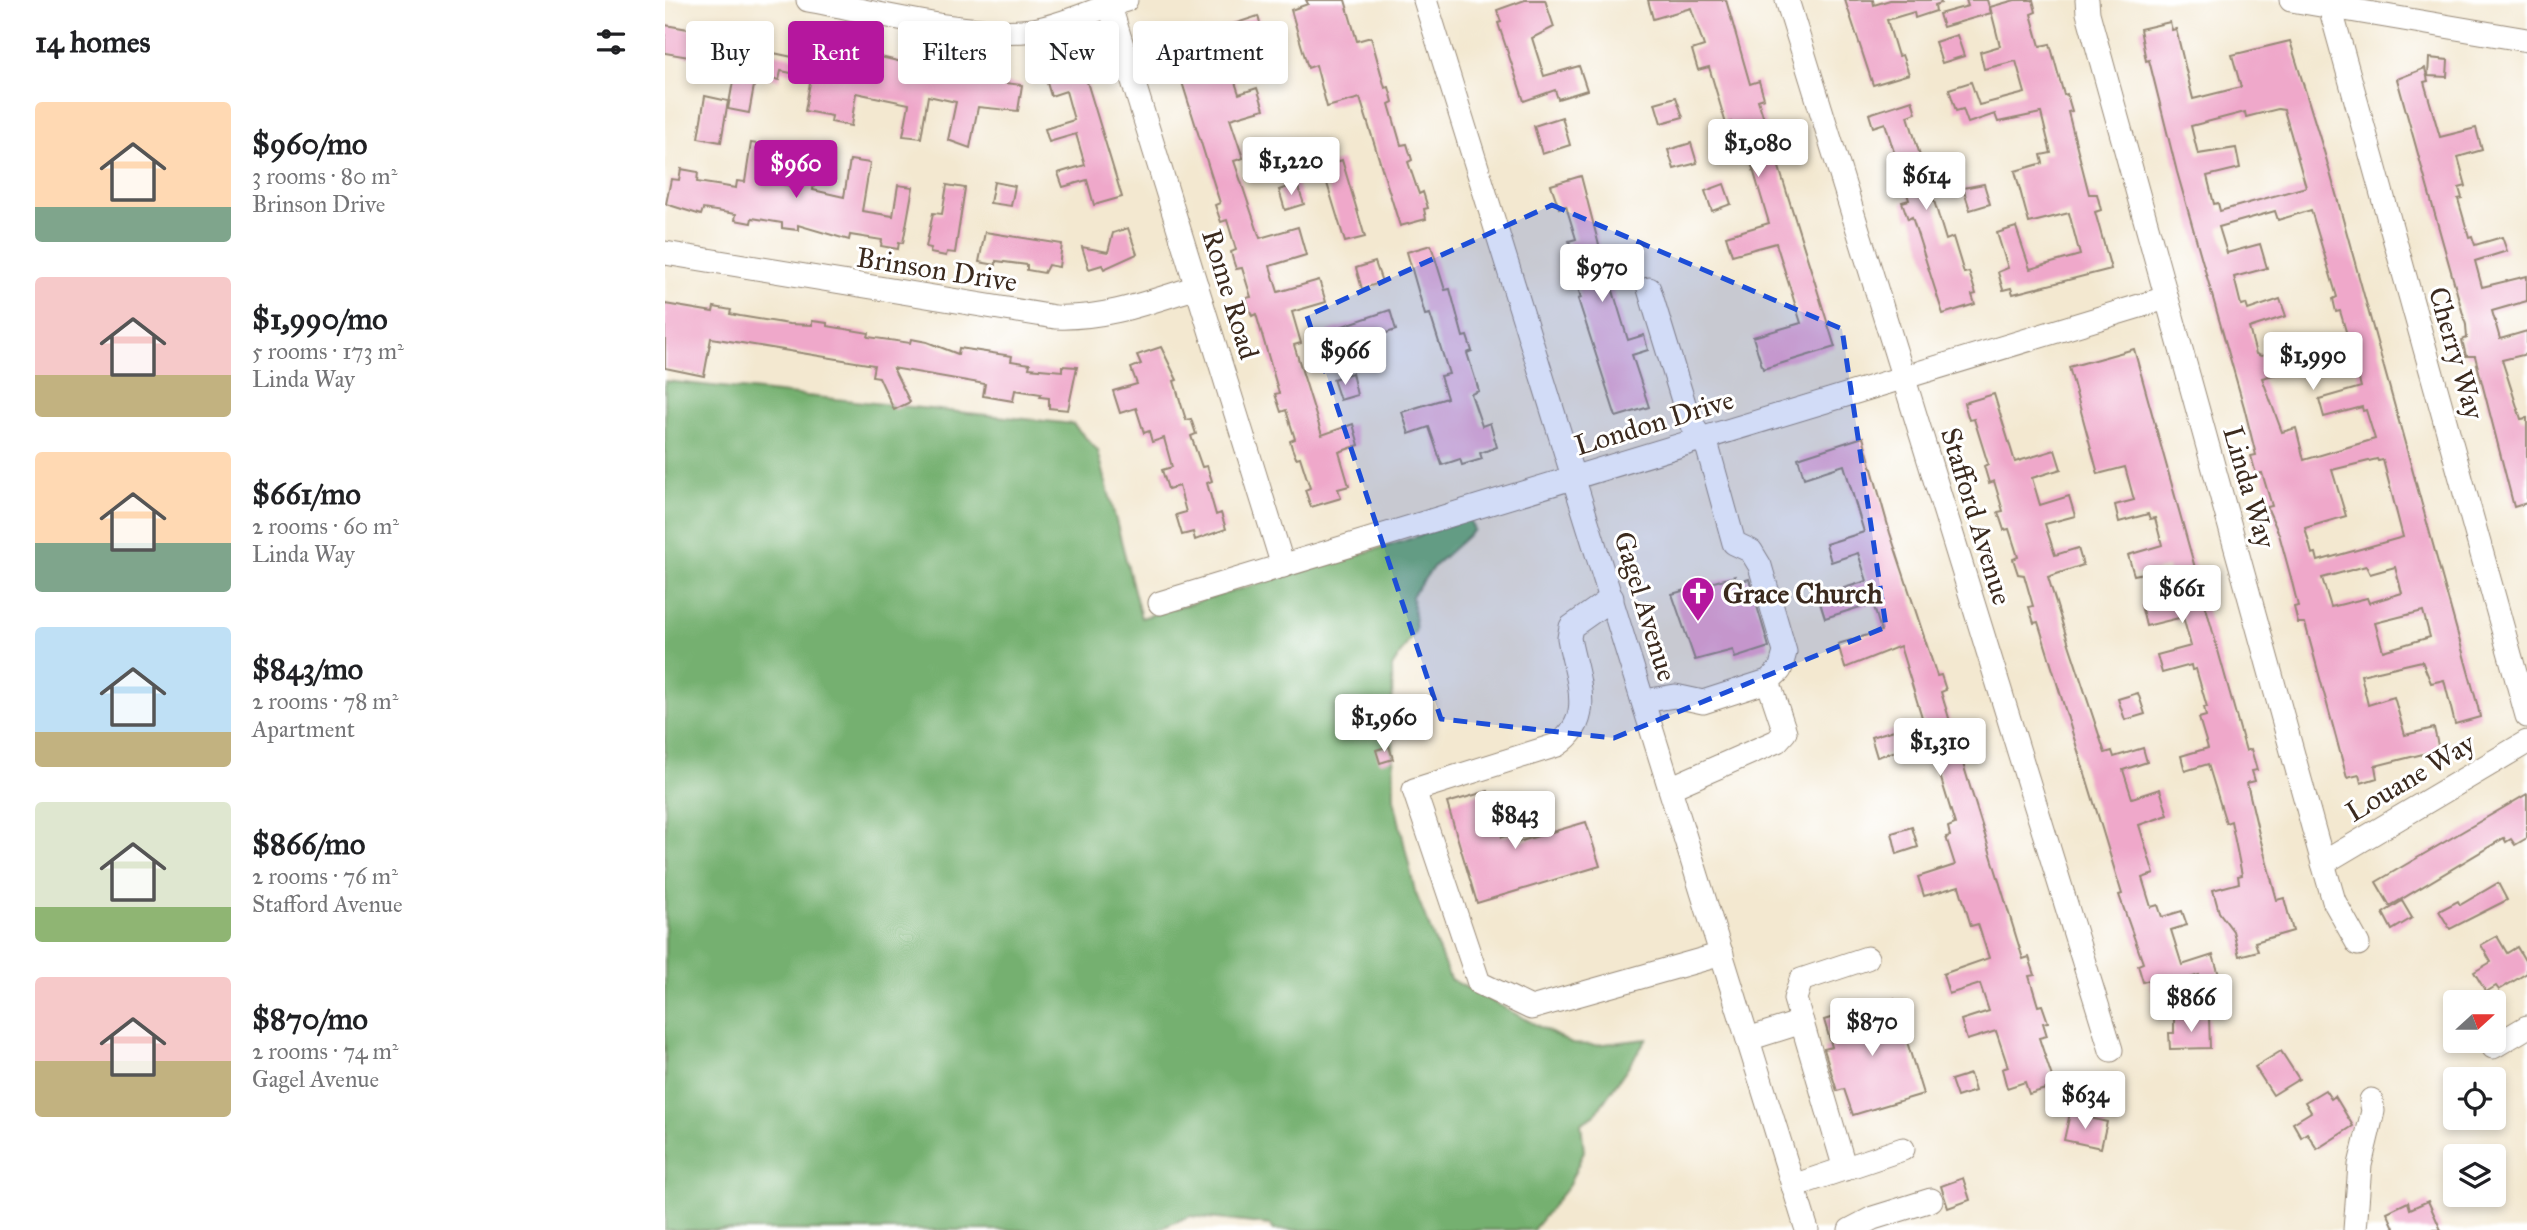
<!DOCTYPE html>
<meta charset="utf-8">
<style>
:root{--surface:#fff;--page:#f2f2f2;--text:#202124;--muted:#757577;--accent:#b5179e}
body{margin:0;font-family:"IM FELL Great Primer",serif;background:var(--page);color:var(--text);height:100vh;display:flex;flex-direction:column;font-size:26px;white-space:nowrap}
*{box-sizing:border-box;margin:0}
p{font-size:23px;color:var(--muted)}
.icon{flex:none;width:38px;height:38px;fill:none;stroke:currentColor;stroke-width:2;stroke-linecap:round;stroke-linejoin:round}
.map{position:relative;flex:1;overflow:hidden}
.details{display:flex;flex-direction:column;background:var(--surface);width:665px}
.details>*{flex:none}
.banner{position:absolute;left:21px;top:21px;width:665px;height:63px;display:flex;gap:14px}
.needle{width:46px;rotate:69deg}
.fabs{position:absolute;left:1778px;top:990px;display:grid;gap:14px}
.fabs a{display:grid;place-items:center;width:63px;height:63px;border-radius:7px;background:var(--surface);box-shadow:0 4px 10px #0003;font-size:35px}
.price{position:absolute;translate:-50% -60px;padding:0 16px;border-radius:7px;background:#fff;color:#222;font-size:23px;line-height:46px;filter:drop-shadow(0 2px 4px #0008)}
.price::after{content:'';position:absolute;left:50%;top:42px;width:21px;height:16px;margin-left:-10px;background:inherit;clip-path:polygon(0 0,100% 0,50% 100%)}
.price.on{background:var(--accent);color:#fff}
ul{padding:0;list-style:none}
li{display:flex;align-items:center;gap:21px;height:175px;padding:0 35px}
li span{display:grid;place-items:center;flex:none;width:196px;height:140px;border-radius:7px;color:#555}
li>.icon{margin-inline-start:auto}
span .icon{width:84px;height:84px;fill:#fffc;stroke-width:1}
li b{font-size:30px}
h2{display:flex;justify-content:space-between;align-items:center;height:84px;padding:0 35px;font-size:30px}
.tag{padding:0 24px;border-radius:7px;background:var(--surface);box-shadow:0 4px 10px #0003;font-size:24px;line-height:63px}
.tag.on{background:var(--accent);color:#fff}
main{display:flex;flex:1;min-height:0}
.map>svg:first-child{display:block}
.forest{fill:#74b070;stroke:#586d47;stroke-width:2}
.building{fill:#efa8ca;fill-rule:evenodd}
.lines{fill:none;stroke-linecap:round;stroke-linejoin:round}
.minor-casing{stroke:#978977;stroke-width:25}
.minor{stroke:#fff;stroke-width:23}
.marked{fill:#1d4ed8;fill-opacity:0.2;stroke:#1d4ed8;stroke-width:5;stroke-dasharray:14 9;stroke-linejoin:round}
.labels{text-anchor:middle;stroke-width:6;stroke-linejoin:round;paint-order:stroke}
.street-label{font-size:28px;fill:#3b2a1e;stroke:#fff}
.poi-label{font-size:28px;font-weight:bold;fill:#3b2a1e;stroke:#fff;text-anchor:start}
</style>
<main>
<section class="details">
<h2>14 homes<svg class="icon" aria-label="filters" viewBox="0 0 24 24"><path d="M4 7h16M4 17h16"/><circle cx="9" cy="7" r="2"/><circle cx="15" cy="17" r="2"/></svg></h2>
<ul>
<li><span style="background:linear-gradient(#ffd9b3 75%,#7fa58c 0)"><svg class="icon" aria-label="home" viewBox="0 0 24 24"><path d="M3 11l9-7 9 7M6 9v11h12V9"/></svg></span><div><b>$960/mo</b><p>3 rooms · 80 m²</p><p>Brinson Drive</p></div></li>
<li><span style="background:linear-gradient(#f6c9c9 70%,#c2b280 0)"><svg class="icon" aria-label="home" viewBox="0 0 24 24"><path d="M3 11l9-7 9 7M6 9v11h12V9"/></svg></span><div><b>$1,990/mo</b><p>5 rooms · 173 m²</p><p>Linda Way</p></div></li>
<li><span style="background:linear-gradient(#ffd9b3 65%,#7fa58c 0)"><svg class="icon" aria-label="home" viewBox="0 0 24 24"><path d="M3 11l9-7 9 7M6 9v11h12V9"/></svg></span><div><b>$661/mo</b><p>2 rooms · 60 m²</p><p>Linda Way</p></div></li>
<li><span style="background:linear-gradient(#bfe0f5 75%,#c2b280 0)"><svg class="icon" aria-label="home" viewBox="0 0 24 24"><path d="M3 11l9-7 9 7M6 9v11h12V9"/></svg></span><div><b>$843/mo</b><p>2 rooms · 78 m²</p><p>Apartment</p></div></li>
<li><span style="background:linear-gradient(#dfe7d0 75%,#8fb573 0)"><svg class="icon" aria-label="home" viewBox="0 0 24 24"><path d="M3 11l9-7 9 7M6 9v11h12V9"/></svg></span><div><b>$866/mo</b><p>2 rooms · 76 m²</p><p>Stafford Avenue</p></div></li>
<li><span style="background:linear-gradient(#f6c9c9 60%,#c2b280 0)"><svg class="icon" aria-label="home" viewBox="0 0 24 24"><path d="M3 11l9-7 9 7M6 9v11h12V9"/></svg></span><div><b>$870/mo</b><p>2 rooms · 74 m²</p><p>Gagel Avenue</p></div></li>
</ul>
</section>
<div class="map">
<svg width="1862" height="1230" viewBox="0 0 1862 1230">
<rect width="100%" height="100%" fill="#fff"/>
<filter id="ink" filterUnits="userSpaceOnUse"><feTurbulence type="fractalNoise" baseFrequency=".0143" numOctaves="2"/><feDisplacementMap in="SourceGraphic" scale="14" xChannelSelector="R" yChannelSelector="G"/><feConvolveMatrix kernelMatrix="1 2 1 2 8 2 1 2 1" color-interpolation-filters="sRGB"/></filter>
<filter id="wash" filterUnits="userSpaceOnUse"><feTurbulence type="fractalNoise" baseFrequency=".00686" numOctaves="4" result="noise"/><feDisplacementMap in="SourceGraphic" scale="28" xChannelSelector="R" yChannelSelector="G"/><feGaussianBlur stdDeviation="1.57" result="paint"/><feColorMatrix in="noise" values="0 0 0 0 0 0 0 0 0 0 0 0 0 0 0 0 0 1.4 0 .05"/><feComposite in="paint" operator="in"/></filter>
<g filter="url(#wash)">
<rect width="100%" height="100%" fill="#f3e8d0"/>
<polygon class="forest" points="0,381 408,424 433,451 476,618 736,542 804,518 809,530 769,566 747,596 751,630 727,667 729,799 750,891 785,979 907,1044 930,1045 982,1039 929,1116 916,1123 919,1151 904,1185 868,1230 609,1230 605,1225 525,1216 492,1230 0,1230"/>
<g id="blocks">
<g class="building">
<polygon points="641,0 680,0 692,41 706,37 720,88 724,87 728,102 724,104 736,145 742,144 747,160 743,162 754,194 758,192 763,208 759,209 761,219 735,226 695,98 662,107 651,65 643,68 626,10 643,4"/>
<polygon points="860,0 880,0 889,27 867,38 879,76 914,66 922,90 893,99 890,90 859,101 833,23 836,22 832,10"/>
<polygon points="983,0 1061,0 1085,84 1094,81 1099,98 1093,100 1170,347 1098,369 1088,337 1136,323 1111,243 1067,255 1061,236 1104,223 1082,149 1074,151 1066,122 1061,124 1044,67 1033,70 1027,50 1039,46 1026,8 988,19"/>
<polygon points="1180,0 1208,0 1209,5 1225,0 1275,0 1276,3 1270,5 1271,11 1250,18 1249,12 1222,20 1233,56 1237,55 1244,74 1208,85"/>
<polygon points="1301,0 1322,0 1326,13 1278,27 1274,14 1303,6"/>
<polygon points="1350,0 1368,0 1371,12 1366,14 1375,46 1385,44 1399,95 1402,94 1407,111 1403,112 1424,194 1432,194 1436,210 1430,212 1446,269 1348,294 1346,288 1338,290 1333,272 1343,268 1332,233 1351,227 1365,269 1415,255 1404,213 1364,223 1358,201 1350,171 1378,163 1376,155 1386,153 1376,113 1333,122 1330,114 1303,123 1298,109 1291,111 1284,89 1306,82 1314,105 1360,93 1351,61 1319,69 1315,52 1335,46 1325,7"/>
<polygon points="593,16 599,38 559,49 574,94 592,88 599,109 565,119 578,158 569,161 595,238 633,227 641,255 605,266 613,292 654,280 661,302 627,312 636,343 629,345 657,435 688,424 694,445 674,452 684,486 673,489 676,498 646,507 640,490 645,488 635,457 631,458 627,448 625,441 630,439 621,410 616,412 610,394 614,393 591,314 587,316 581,298 586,297 577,268 571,269 568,260 566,252 571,250 562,220 556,222 550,205 555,203 505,44 523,38 522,34 536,30 538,34"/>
<path d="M1505 22 1507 30 1511 29 1528 99 1576 87 1567 55 1625 41 1661 158 1813 707 1815 717 1790 724 1779 680 1766 683 1757 661 1696 675 1703 705 1729 697 1740 735 1769 728 1774 750 1710 766 1712 778 1696 783 1694 775 1682 778 1640 623H1633L1629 607 1633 606 1625 574 1614 534 1602 507 1607 506 1597 473 1591 474 1586 456 1591 455 1579 407 1512 172 1484 60 1481 61 1475 29ZM1613 109 1619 110 1641 187 1555 211 1553 203 1549 204 1542 176 1575 168 1571 148 1533 154 1526 126 1580 112 1581 117ZM1646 210 1672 297 1668 299 1671 312 1675 311 1683 338 1629 353 1627 348 1596 356 1591 354 1584 328 1621 316 1615 299 1583 310 1581 304 1576 305 1569 277 1602 268 1595 244 1562 253 1554 227 1610 211 1613 220ZM1682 355 1684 361 1689 360 1696 387 1654 399 1659 417 1697 407 1698 411 1701 410 1710 439 1639 460 1631 428 1617 432 1597 378ZM1712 459 1713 461 1718 460 1738 537 1653 561 1651 553 1647 554 1640 528 1681 516 1667 470ZM1701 566 1705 574 1730 567 1737 593 1704 603 1702 598 1666 607 1657 578ZM1758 611 1765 637 1718 651 1710 623Z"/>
<polygon points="0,25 35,31 36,27 54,30 53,34 71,38 71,41 105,47 104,52 132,58 135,44 197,57 198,53 237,62 238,57 254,60 254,65 292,75 293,69 309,73 307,79 357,85 353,111 313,107 305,148 283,140 291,102 263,96 256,138 238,136 244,104 191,93 186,126 166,122 167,116 140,111 146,77 116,71 114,80 91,75 84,113 63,109 71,65 0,53"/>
<polygon points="1292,35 1299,56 1277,63 1270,42"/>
<polygon points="1764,58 1783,60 1782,77 1763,76"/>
<polygon points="416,62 457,197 429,205 422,180 398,187 393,173 420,165 411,134 384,142 380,129 409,120 401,91 386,96 379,73"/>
<polygon points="1760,68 1763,81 1759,82 1775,137 1811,128 1817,150 1793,157 1801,186 1794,188 1797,198 1793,199 1804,237 1807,236 1810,245 1837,237 1842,251 1810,261 1817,287 1862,276 1862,301 1827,311 1835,339 1862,331 1862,354 1837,360 1856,419 1862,418 1862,503 1849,507 1810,356 1801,356 1797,340 1802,338 1801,325 1732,79"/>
<polygon points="40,96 63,101 56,142 33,138"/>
<polygon points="1011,97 1018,117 996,123 990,103"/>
<polygon points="1247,100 1251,113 1243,116 1281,240 1288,237 1299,273 1304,272 1311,294 1307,295 1310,304 1278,314 1247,217 1243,219 1237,202 1244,200 1220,123 1208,127 1204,114"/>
<polygon points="897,117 905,145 877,154 869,126"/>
<polygon points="86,143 106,146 101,181 128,186 135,151 154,155 148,190 179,197 185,160 205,163 197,211 228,216 233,185 248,187 238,243 234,242 233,249 216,246 217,240 185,235 184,240 133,225 133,230 117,228 117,223 87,218 86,223 70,220 71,214 38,209 36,215 1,204 6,179 14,180 16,169 33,172 32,182 71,188 72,181 80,182"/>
<polygon points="1026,143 1032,163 1009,169 1003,150"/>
<polygon points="677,160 700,237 680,242 657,167"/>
<polygon points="916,176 937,257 945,254 950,269 942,271 963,340 979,335 983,350 967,355 984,407 951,417 913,299 916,298 905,261 910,259 904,241 911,239 901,206 894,208 886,185"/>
<polygon points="329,182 350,186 346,206 325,203"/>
<polygon points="632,184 639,204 620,210 614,190"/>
<polygon points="1059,184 1066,204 1047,211 1040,191"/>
<polygon points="1319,184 1325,204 1305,210 1298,188"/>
<polygon points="282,185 300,188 290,253 282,252 281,256 265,253 266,248 261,247 268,213 277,214"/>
<polygon points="463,228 472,254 439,269 437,265 424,269 417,247 443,252 448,233"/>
<polygon points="320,232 397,244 394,267 383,265 379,273 362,270 362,265 331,261 331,265 314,262"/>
<polygon points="766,245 780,290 785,289 798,337 802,336 807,351 802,353 814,391 806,394 817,426 825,423 832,447 815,453 817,459 797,465 795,459 777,465 764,427 744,434 737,412 782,398 775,376 784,374 765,314 760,315 742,252"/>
<polygon points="710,262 717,282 697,289 691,268"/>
<polygon points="0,304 48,312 49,307 66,310 65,314 75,316 124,324 147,325 147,321 162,323 162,326 204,333 203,337 245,343 246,339 262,342 293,354 294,348 347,356 346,361 365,364 364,368 397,371 397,366 412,367 403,410 384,408 384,398 375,397 376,394 350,390 348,401 318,396 320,384 228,368 245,402 229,410 214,377 207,376 209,365 46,338 39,376 0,368"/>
<polygon points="725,310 731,330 665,350 663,331"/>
<polygon points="496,347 512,380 509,381 521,420 526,419 531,434 526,436 537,467 542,466 547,481 542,483 551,515 556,513 561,529 530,540 528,532 517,535 511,515 521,512 514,486 503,489 497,470 507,467 499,438 487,442 484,431 479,433 471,408 455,413 448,391 472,384 466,368 476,364 472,355"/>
<polygon points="1469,349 1581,751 1586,749 1592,770 1587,771 1590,781 1582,783 1594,834 1612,900 1619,898 1628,931 1590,942 1593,951 1574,956 1568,931 1554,912 1548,890 1574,883 1573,876 1577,875 1566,821 1561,823 1543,764 1520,771 1516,756 1543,748 1534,718 1541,716 1539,707 1542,707 1531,669 1527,670 1526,665 1497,673 1492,655 1526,646 1518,617 1481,626 1476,605 1510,595 1503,568 1469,575 1463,555 1497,545 1490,518 1485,519 1483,514 1454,522 1450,505 1469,500 1460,467 1433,474 1404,367"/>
<polygon points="687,373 692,395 675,400 668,379"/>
<polygon points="1329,394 1350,462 1390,450 1396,469 1367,478 1375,505 1404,496 1410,516 1380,524 1390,555 1413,548 1418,565 1383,577 1400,632 1440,753 1447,751 1449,757 1478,748 1482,762 1458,770 1467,798 1495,789 1503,815 1474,825 1489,874 1477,878 1486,907 1493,905 1497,917 1517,911 1522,925 1506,930 1517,965 1548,955 1554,975 1536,982 1534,975 1487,990 1484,980 1478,982 1473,965 1478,963 1454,895 1457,894 1435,822 1373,622 1369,623 1364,607 1368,606 1359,575 1353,574 1348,559 1353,557 1344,529 1339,530 1333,512 1338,511 1329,481 1324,483 1319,466 1323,464 1309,419 1304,420 1299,403"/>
<polygon points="1198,437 1225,533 1272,676 1276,675 1281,690 1276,692 1358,959 1364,957 1370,975 1364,976 1373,1006 1377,1005 1383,1022 1378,1023 1382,1036 1374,1038 1390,1086 1364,1094 1360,1082 1342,1088 1337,1069 1343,1067 1331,1031 1302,1040 1296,1020 1324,1011 1315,984 1284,994 1278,974 1324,958 1313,924 1306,926 1294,886 1259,896 1253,877 1290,865 1281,837 1285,836 1283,827 1290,824 1235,646 1180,668 1173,644 1216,631 1208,603 1160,618 1153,596 1202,581 1193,553 1166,562 1161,544 1199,532 1179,465 1139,478 1133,458"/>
<polygon points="1070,576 1071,583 1084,579 1104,647 1070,658 1068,650 1030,660 1007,594"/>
<polygon points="1473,693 1480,714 1460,720 1453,699"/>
<polygon points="1229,730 1235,750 1212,757 1206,737"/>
<polygon points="724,746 728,759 715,763 711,750"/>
<polygon points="823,791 837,837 850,833 853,842 921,822 935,866 812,903 782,803"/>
<polygon points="1862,794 1862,838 1850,845 1846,839 1841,842 1839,838 1725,906 1711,882"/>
<polygon points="1247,827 1253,847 1232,854 1227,833"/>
<polygon points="1833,883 1842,900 1785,929 1774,911 1793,901 1795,905"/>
<polygon points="1737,901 1747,918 1727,930 1718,913"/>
<polygon points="1832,936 1842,953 1852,947 1862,964 1862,973 1834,990 1831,986 1821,992 1809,972 1826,962 1816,945"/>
<polygon points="1229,999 1258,1094 1188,1115 1179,1089 1172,1091 1159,1049 1167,1047 1159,1020"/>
<polygon points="1544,1017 1545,1048 1505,1049 1504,1033 1509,1033 1509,1018"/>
<polygon points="1616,1051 1634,1079 1608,1095 1590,1067"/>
<polygon points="1305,1074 1310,1091 1292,1097 1286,1080"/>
<polygon points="1660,1090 1666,1099 1670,1096 1688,1126 1652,1149 1642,1133 1636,1137 1628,1123 1646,1112 1640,1102"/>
<polygon points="1405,1113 1442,1122 1436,1148 1399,1140"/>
<polygon points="1298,1178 1305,1200 1283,1208 1276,1186"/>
<polygon points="1763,1201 1776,1230 1730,1230 1722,1212 1743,1202 1745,1209"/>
</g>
</g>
</g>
<g filter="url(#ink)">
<use href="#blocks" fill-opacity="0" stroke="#978977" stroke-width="2"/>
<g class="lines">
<defs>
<g id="minor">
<path d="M143 0C206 11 308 38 368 30 400 25 430 9 461 0"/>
<polyline points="443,0 618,566"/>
<polyline points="760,0 1142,1230"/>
<polyline points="1122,0 1446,1050"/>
<polyline points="1422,0 1423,13 1658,863 1669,901 1693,944"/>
<polyline points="1626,0 1862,40"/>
<polyline points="1665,7 1862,716"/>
<path d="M0 253 390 317C440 319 484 302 532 287"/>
<path d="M947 598 906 627 904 638C911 677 932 719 892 745L749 790 814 983 866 1008 1057 954"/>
<polyline points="495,603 1501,298"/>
<polyline points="979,701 1010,696 1038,702 1103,681 1115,670 1120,652 1095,566 1086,551 1069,543 1043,449 1024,420 984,289"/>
<polyline points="1005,788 1112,741 1120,732 1103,681"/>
<polyline points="1658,863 1862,742"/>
<polyline points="1083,1039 1137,1022"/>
<polyline points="1828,1047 1862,1027"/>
<polyline points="1180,1169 1130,999 1136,980 1202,958"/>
<polyline points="1128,1186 1238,1149"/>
<polyline points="1185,1230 1208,1218 1266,1200"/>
<polyline points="1690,1230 1695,1165 1708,1111 1706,1100"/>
</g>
</defs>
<use href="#minor" class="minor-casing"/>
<use href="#minor" class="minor"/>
</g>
</g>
<path class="marked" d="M887 205 1177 329 1221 627 949 738 776 719 642 316Z"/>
<defs>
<symbol id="church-pin" viewBox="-11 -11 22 30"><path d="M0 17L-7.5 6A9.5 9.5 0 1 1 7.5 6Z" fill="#b5179e" stroke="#fff"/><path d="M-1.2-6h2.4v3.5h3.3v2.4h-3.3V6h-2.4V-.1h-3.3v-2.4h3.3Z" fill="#fff"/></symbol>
</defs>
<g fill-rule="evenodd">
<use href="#church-pin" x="1014" y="574" width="38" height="52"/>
</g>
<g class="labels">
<g class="street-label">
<text transform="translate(272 269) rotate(9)" y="10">Brinson Drive</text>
<text transform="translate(566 294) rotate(73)" y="10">Rome Road</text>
<text transform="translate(1792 353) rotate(74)" y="10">Cherry Way</text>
<text transform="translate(989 422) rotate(-17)" y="10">London Drive</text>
<text transform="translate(1585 487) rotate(74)" y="10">Linda Way</text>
<text transform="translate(1312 516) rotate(73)" y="10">Stafford Avenue</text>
<text transform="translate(981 606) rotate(73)" y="10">Gagel Avenue</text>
<text transform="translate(1745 777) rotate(-31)" y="10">Louane Way</text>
</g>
<g class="poi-label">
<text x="1058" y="603">Grace Church</text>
</g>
</g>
</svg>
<div class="fabs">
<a><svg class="needle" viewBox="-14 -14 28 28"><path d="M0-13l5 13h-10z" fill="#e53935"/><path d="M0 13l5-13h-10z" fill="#757577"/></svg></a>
<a><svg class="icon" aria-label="locate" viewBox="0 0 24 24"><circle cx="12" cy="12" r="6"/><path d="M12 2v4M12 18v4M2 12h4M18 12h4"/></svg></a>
<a><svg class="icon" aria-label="layers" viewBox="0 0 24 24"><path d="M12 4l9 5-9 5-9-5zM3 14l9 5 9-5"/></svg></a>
</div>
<b class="price" style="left:1093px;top:179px">$1,080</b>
<b class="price" style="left:626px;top:197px">$1,220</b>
<b class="price on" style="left:131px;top:200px">$960</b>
<b class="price" style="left:1261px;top:212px">$614</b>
<b class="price" style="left:937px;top:304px">$970</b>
<b class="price" style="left:680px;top:387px">$966</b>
<b class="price" style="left:1648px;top:392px">$1,990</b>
<b class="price" style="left:1517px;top:625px">$661</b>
<b class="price" style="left:719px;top:754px">$1,960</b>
<b class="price" style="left:1275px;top:778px">$1,310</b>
<b class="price" style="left:850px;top:851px">$843</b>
<b class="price" style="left:1526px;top:1034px">$866</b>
<b class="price" style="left:1207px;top:1058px">$870</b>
<b class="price" style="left:1420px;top:1131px">$634</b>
<div class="banner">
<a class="tag">Buy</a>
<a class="tag on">Rent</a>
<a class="tag">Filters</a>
<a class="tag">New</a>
<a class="tag">Apartment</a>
</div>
</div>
</main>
